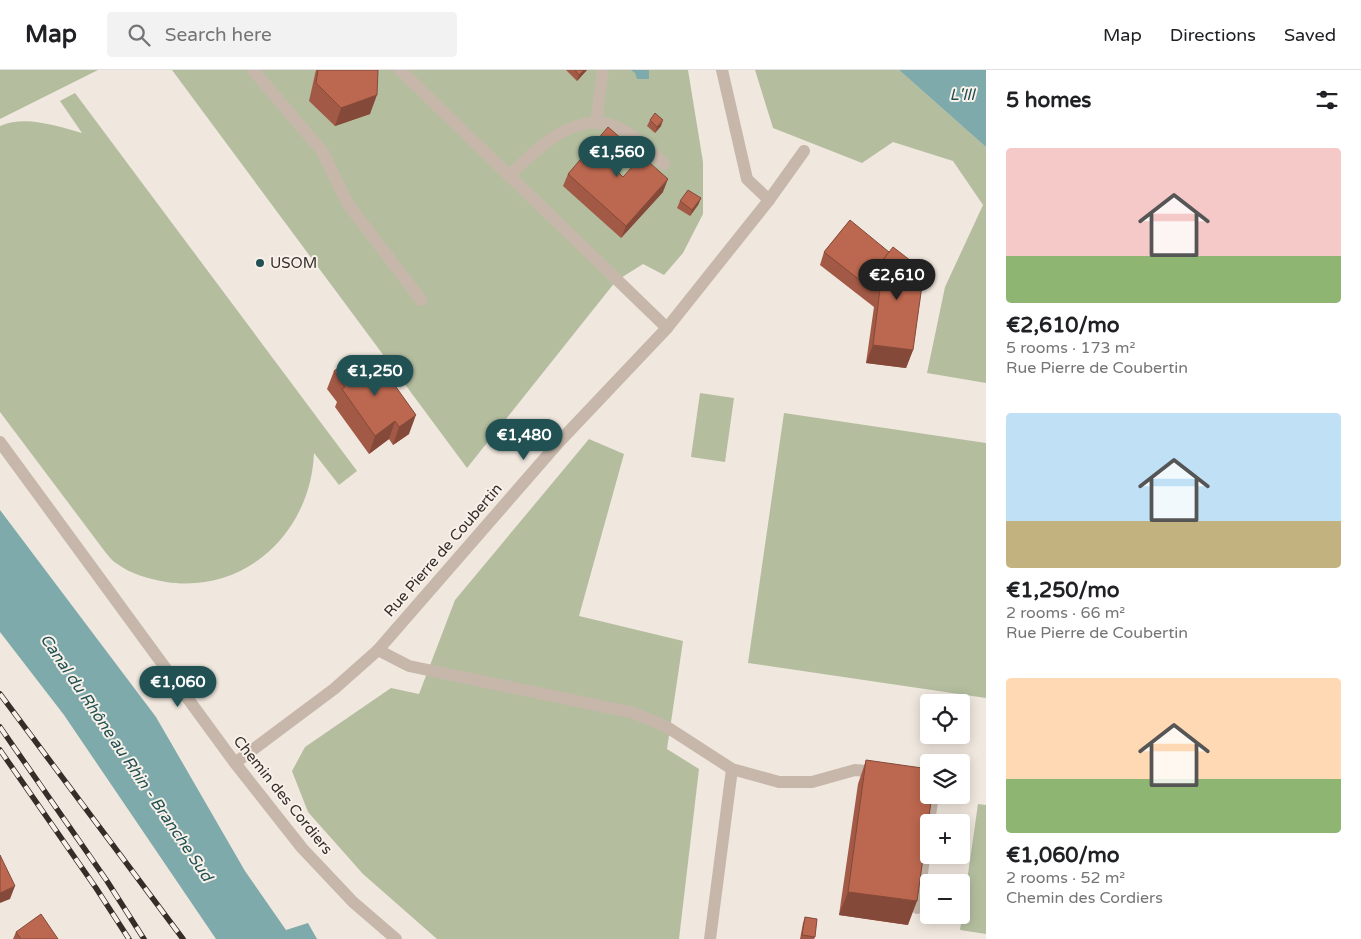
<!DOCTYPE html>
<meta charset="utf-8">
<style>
:root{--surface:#fff;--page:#f2f2f2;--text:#202124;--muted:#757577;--line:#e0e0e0;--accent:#225154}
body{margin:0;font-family:"Varela Round",sans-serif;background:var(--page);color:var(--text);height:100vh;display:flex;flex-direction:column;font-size:19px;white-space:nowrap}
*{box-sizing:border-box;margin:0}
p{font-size:16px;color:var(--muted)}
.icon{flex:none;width:28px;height:28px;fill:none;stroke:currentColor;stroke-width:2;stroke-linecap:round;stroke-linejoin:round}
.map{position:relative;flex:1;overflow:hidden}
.drawer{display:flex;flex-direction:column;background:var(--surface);width:375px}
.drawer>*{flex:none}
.fabs{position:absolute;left:920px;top:624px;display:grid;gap:10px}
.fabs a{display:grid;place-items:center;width:50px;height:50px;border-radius:5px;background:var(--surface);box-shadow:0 2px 12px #0003;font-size:25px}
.price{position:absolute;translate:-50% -42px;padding:0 11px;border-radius:18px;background:var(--accent);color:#fff;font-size:16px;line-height:32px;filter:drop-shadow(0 1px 2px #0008)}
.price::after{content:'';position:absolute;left:50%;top:30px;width:15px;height:11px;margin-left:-8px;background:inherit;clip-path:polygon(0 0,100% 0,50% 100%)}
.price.current{background:#222;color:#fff}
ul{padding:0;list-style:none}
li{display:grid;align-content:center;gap:10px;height:265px;padding:0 20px}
li span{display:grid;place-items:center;height:155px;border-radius:5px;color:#555}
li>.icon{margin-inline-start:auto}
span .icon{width:90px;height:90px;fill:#fffc;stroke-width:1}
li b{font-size:21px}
h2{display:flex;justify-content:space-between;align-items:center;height:60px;padding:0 20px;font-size:21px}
header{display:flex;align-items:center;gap:30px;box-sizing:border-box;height:70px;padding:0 25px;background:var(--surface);border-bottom:1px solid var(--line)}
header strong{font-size:24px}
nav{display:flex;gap:28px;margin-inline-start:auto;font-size:18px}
.search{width:350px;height:45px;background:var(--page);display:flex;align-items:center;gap:12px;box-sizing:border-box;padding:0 18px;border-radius:5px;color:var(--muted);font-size:19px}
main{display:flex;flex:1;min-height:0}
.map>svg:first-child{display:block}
.green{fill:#b4be9f}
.water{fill:#7faaab}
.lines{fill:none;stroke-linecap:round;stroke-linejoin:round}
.minor{stroke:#c7b7aa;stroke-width:12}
.rail-casing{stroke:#362d29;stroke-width:5.5}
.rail{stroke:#f8f1ea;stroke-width:4;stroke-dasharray:11;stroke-linecap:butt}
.wall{fill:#a25945}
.shaded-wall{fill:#844938}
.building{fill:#bc6850;stroke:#844938}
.poi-dot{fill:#225154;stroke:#f8f1ea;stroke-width:2}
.labels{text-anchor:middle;stroke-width:4;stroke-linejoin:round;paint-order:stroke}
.poi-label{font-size:15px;fill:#362d29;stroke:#f8f1ea;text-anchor:start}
.street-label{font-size:15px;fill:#362d29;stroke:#f8f1ea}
.water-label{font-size:16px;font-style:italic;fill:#225154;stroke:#f8f1ea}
</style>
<header>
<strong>Map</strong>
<div class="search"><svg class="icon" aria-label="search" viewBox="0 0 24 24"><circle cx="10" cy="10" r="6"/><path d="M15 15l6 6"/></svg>Search here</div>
<nav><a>Map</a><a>Directions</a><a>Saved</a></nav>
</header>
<main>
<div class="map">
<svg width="986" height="869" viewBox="0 0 986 869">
<rect width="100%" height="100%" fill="#f0e7de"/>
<g class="green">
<polygon points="0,0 98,0 0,49"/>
<polygon points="172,0 688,0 703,92 703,144 683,183 664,205 643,194 616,211 467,398"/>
<polygon points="755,0 899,0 986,77 986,313 927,303 945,217 983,135 953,91 893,72 862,93 773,58"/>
<path d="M75 23 357 401 339 415 314 383C311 461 247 524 166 512 149 509 130 504 116 493 111 490 107 484 103 479L0 342V56C26 45 56 56 82 63L60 31Z"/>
<polygon points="700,323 734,328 725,392 691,387"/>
<polygon points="784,343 986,373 986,628 748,593"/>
<polygon points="589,369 624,384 579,546 683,571 667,679 699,699 679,869 437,869 363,804 308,742 292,701 305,677 391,618 419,624 455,530"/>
<polygon points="978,734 986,735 986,864 960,860"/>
</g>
<g class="water">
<polygon points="631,0 649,0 649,9 637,9 635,3"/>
<polygon points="899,0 986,0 986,77 978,70"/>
<polygon points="0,440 156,647 245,801 286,860 308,853 317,869 216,869 64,645 0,562"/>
</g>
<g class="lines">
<g class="minor">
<polyline points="253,0 322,81 348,134 421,230"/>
<polyline points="400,0 667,258"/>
<polyline points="722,0 747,109 769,130"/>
<polyline points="596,53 603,0"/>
<path d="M509 106C537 79 576 38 619 58 636 66 650 82 664 94"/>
<polyline points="0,372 235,693 302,778 353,832 396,869"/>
<polyline points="378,580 409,596 634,643 667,657 732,699 779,712 812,712 855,700 878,702"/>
<polyline points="235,693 334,619 378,580 559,372 667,258 769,130 804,81"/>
<polyline points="929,752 933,725"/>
<polyline points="917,838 929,754"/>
<polyline points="710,869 732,699"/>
</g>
<defs>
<g id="rail">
<polyline points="0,624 183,869"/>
<polyline points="0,657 107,811 144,869"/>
<polyline points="0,680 96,818 129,869"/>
</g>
</defs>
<use href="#rail" class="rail-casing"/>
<use href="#rail" class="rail"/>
</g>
<g class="wall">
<polygon points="316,0 378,0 370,44 335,56 309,31"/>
<polygon points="566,0 587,0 577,11"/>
<polygon points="650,50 661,56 655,63 647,56"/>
<polygon points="631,77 626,90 616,101 623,107 663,122 621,168 563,116 568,104"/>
<polygon points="701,128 698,135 690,146 677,138 680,131"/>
<polygon points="850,150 913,280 906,298 866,293 874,237 820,195 824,182"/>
<polygon points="334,301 357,307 359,302 409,364 393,375 389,369 369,384 335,337 337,332 327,319"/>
<polygon points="866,690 908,855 839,845 858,714"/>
<polygon points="805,847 815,867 814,869 800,869 803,853"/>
<polygon points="16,862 58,869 13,869"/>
</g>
<g class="shaded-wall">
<polygon points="584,0 587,0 577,11 579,5"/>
<polygon points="377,25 370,44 335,56 341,38"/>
<polygon points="663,50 661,56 655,63 657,57"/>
<polygon points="631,77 626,90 608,110 613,97"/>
<polygon points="668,109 663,122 621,168 626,156"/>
<polygon points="701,128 698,135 690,146 692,140"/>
<polygon points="873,275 913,280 906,298 866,293"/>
<polygon points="416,345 409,364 393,375 399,357"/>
<polygon points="395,351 389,369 369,384 375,366"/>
<polygon points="15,816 10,829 0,833 0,823"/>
<polygon points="848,822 917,831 908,855 839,845"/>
</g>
<g class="building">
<polygon points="318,0 378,0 377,25 341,38 316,13"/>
<polygon points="575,0 584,0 579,5"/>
<polygon points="655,43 663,50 657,57 650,50"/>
<polygon points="608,57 631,77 613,97 623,107 642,86 668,109 626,156 568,104"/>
<polygon points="688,120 701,128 692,140 680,131"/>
<polygon points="850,150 889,182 868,209 866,215 824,182"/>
<polygon points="893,177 924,201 913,280 873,275 880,219 868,209"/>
<polygon points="376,289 416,345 399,357 395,351 375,366 342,319 345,317 334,301 346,292 357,307 361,305 359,302"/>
<polygon points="866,690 929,699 929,725 932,725 917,831 848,822"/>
<polygon points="0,785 15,816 0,823"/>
<polygon points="41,844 58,869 21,869 16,862"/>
<polygon points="805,847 817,849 815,867 802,865"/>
</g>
<circle class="poi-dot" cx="260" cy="193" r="5"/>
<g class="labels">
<g class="poi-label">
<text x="270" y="198">USOM</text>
</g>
<g class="street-label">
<text transform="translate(443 480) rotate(-49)" y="5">Rue Pierre de Coubertin</text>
<text transform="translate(283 725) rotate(51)" y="5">Chemin des Cordiers</text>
</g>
<g class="water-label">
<text x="962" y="30">L'Ill</text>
<text transform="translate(127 687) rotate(56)" y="6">Canal du Rhône au Rhin - Branche Sud</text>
</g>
</g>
</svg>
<div class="fabs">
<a><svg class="icon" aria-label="locate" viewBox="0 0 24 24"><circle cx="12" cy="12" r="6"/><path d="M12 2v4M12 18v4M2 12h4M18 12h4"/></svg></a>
<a><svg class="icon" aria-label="layers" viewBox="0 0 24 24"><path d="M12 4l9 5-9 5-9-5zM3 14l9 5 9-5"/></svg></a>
<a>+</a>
<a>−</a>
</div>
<b class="price" style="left:617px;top:108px">€1,560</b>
<b class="price current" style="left:897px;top:231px">€2,610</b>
<b class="price" style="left:375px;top:327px">€1,250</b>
<b class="price" style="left:524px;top:391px">€1,480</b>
<b class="price" style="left:178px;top:638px">€1,060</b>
</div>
<section class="drawer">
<h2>5 homes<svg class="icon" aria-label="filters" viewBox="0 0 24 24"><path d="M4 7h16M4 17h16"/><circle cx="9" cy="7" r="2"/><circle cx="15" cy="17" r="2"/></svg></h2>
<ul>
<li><span style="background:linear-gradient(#f6c9c9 70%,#8fb573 0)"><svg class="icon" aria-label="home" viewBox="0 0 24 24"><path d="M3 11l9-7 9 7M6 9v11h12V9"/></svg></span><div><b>€2,610/mo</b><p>5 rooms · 173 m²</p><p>Rue Pierre de Coubertin</p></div></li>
<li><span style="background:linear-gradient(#bfe0f5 70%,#c2b280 0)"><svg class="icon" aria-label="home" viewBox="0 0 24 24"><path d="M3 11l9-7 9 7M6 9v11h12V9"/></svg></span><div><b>€1,250/mo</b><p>2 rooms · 66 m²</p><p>Rue Pierre de Coubertin</p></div></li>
<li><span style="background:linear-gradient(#ffd9b3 65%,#8fb573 0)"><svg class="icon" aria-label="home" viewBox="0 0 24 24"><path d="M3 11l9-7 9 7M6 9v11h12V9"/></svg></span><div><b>€1,060/mo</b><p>2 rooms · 52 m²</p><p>Chemin des Cordiers</p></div></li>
</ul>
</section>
</main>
